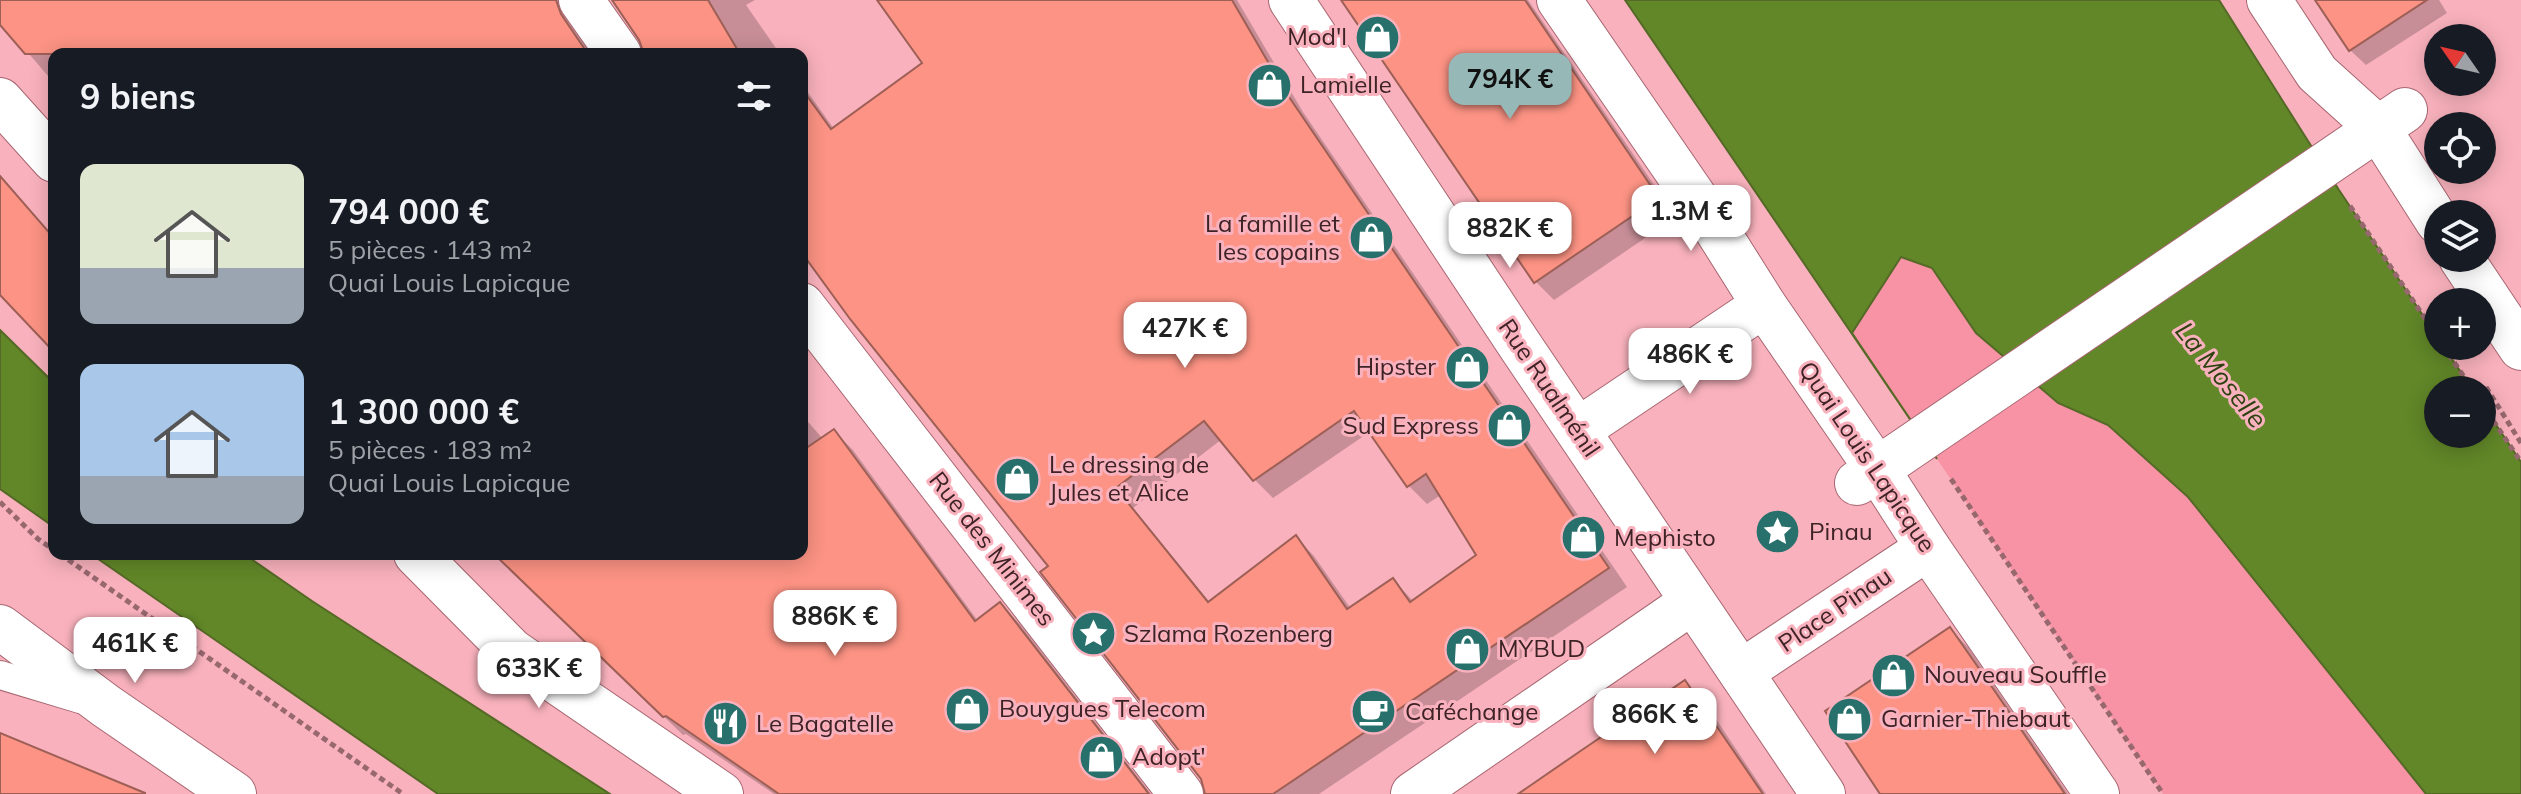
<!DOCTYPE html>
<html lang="fr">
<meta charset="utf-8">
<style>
:root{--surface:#171b24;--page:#242831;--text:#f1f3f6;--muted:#9ea1a6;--accent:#96b8b7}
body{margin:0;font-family:Mulish,sans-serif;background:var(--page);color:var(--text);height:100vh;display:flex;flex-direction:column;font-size:30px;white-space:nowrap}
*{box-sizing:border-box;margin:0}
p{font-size:26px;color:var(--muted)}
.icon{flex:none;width:44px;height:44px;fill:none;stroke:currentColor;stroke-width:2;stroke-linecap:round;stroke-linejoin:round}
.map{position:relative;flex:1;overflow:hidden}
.panel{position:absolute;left:48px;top:48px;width:760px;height:512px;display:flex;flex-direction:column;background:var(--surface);border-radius:16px;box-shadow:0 4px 20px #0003}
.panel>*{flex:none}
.needle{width:52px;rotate:304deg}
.controls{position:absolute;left:2424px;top:24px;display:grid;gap:16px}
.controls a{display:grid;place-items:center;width:72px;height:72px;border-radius:50%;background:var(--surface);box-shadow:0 4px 20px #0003;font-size:40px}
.price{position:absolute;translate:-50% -68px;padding:0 18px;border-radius:16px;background:#fff;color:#222;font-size:26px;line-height:52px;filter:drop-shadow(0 2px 4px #0008)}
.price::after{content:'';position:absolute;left:50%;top:48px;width:24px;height:18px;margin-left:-12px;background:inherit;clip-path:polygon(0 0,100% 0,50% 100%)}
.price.selected{background:var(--accent);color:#111}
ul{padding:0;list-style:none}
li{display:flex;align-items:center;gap:24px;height:200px;padding:0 32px}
li span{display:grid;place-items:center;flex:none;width:224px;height:160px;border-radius:16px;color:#555}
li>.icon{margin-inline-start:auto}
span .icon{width:96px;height:96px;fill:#fffc;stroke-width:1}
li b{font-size:34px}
h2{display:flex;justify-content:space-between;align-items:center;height:96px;padding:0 32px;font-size:34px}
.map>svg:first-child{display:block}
.green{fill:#f893a5}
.water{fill:#618728;stroke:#566927;stroke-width:2}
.shadow{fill:#0003;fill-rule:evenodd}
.building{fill:#fc9384;stroke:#9d5f56;stroke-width:2;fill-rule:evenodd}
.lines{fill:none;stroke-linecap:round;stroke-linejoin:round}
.lane-casing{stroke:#a76671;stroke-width:30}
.street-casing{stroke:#a76671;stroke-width:46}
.secondary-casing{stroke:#a76671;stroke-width:46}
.path{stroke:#98686f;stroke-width:5;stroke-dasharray:6 4;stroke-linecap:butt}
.lane{stroke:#fff;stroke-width:28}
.street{stroke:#fff;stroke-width:44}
.secondary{stroke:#fff;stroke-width:44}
.labels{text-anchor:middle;stroke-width:6;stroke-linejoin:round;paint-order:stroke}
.poi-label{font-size:24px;fill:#3d2226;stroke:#f9b2bd;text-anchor:start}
.street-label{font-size:24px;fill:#3d2226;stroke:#f9b2bd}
.water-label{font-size:26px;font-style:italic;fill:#2e4211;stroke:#f9b2bd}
</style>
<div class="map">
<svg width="2521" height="794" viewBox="0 0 2521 794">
<rect width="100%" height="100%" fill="#f9b2bd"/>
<polygon class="green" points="1900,257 1932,268 1976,333 2058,403 2108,425 2188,497 2426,794 2163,794 1852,333"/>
<g class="water">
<polygon points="1625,0 2219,0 2339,190 2438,338 2438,346 2443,346 2473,390 2438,390 2438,434 2482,434 2482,404 2521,462 2521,794 2426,794 2188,497 2108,425 2058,403 1976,333 1932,268 1901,257 1852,333 1937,459"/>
<polygon points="0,330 54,383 54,527 0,489"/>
<polygon points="91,554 244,554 312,601 610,794 438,794"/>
</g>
<g class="shadow">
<polygon points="0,0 583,0 574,21 579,35 592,54 54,54 54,83 0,20"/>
<polygon points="614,0 755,0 746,5 780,54 646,54 642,39"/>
<path d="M880 0H1237L1303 112 1627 587 1319 794H1207L1202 778 1051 566 802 249V84L834 129 925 64ZM1371 431 1409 486 1427 504 1441 495 1478 556 1414 602 1393 580 1351 609 1314 556 1296 537 1210 603 1133 508 1222 439 1255 480 1273 498Z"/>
<polygon points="1344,0 1528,0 1676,217 1554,300 1536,282"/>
<polygon points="2319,0 2439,0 2447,13 2366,65 2350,50"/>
<polygon points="802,415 823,439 834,431 853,450 978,621 1000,604 1019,623 1151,794 774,794 686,734 683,735 527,584 510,554 802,554"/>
<polygon points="1950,629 1968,647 2068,794 1884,794"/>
<polygon points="1685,683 1704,701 1766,794 1523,794"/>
</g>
<g class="building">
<polygon points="0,0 556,0 561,14 588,54 25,54 0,25"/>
<polygon points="612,0 708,0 740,54 644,54 639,40"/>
<path d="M877 0H1232L1285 91 1609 568 1273 794H1205L1201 779 1040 572 1048 566 850 319 802 253V89L831 129 922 63ZM1354 411 1407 487 1426 474 1476 555 1410 602 1393 578 1347 609 1296 535 1208 602 1116 488 1204 421 1253 481Z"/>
<polygon points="1341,0 1525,0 1659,198 1534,283"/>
<polygon points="2315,0 2427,0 2349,51"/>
<polygon points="0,176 54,238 54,352 0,295"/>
<polygon points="834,429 975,621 1000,602 1149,794 779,794 666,716 663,717 494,554 802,554 802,451"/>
<polygon points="1950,627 1994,690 2065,794 1880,794 1825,711"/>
<polygon points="1685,680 1763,794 1518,794 1579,752"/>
<polygon points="0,733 145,793 145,794 0,794"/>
</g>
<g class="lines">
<defs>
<polyline id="lane" points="0,675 80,699"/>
<g id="street">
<polyline points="581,0 619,54"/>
<polyline points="1291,0 1523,350 1823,794"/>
<polyline points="1559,0 1713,224 1764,305 1877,469 1928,548 2097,794"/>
<polyline points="0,100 54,160"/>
<polyline points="802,305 1181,794"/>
<polyline points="1578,430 1764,305"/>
<polyline points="1857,483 2405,110"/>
<polyline points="416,554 512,651 721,794"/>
<polyline points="1741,672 1928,548"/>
<polyline points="1413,794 1692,602"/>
</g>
<g id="secondary">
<polyline points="2269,0 2317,73 2378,128 2438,222"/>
<polyline points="2461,258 2521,348"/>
<polyline points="0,627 106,706 234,794"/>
</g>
</defs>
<use href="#lane" class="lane-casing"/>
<use href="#street" class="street-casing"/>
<use href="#secondary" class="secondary-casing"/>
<g class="path">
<polyline points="2350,206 2438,338"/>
<polyline points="2443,346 2473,390"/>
<polyline points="2486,387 2521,443"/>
<polyline points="2482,404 2521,462"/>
<polyline points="1951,479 2163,794"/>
<polyline points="0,502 38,539 54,550"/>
<polyline points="60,554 403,794"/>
</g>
<use href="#lane" class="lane"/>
<use href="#street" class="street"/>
<use href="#secondary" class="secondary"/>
</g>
<defs>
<symbol id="shop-disc" viewBox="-11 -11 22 22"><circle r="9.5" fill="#27706b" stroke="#f9b2bd"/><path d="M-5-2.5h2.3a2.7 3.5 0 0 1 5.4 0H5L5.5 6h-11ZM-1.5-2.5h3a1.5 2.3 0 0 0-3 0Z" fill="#fff"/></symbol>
<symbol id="sight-disc" viewBox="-11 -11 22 22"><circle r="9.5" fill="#27706b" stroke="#f9b2bd"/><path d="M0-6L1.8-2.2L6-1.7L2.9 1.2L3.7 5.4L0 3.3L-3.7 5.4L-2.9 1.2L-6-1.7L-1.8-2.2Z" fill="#fff"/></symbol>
<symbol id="cafe-disc" viewBox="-11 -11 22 22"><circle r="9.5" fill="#27706b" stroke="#f9b2bd"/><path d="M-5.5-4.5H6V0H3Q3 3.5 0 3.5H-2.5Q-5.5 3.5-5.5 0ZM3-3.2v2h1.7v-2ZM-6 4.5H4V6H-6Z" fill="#fff"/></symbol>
<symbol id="restaurant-disc" viewBox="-11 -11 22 22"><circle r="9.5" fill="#27706b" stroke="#f9b2bd"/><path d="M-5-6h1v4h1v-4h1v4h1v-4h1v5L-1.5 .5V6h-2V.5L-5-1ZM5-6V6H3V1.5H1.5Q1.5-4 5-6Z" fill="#fff"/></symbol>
</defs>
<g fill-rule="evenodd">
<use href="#shop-disc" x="1352" y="12" width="51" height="51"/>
<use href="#shop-disc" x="1244" y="60" width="51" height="51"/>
<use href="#shop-disc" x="1346" y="212" width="51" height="51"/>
<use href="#shop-disc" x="1442" y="342" width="51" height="51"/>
<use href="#shop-disc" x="1484" y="400" width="51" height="51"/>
<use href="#shop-disc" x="992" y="454" width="51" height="51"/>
<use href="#sight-disc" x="1752" y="506" width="51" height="51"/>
<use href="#shop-disc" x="1558" y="512" width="51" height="51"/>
<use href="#sight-disc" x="1068" y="608" width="51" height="51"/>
<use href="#shop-disc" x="1442" y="624" width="51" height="51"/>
<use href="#shop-disc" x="1868" y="650" width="51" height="51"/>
<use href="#shop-disc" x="942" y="684" width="51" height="51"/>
<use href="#cafe-disc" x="1348" y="686" width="51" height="51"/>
<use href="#shop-disc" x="1824" y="694" width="51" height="51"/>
<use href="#restaurant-disc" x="700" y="698" width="51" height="51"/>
<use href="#shop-disc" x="1076" y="732" width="51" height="51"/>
</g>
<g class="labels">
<g class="poi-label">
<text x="1347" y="45" text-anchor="end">Mod'l</text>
<text x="1300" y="93">Lamielle</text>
<text x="1340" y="232" text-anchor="end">La famille et<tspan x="1340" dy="28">les copains</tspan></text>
<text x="1436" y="375" text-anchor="end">Hipster</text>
<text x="1479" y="434" text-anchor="end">Sud Express</text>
<text x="1049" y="473">Le dressing de<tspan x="1049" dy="28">Jules et Alice</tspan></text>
<text x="1809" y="540">Pinau</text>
<text x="1614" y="546">Mephisto</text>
<text x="1124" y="642">Szlama Rozenberg</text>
<text x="1498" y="657">MYBUD</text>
<text x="1924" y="683">Nouveau Souffle</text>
<text x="999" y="717">Bouygues Telecom</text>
<text x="1405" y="720">Caféchange</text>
<text x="1881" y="727">Garnier-Thiebaut</text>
<text x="756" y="732">Le Bagatelle</text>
<text x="1132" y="765">Adopt'</text>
</g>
<g class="street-label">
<text transform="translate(1549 388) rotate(56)" y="8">Rue Rualménil</text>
<text transform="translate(1867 457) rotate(56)" y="8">Quai Louis Lapicque</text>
<text transform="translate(992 549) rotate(52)" y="8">Rue des Minimes</text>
<text transform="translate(1835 610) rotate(-34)" y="8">Place Pinau</text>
</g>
<g class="water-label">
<text transform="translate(2221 375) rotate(51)" y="9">La Moselle</text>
</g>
</g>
</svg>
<div class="controls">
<a><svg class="needle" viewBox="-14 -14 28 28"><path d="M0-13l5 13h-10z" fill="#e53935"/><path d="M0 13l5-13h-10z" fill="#9ea1a6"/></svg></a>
<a><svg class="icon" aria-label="locate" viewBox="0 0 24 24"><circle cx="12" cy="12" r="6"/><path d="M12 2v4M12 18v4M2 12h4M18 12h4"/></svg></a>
<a><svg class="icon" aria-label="layers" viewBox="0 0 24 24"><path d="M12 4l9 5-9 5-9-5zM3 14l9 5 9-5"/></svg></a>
<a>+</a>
<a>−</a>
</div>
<b class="price selected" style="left:1510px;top:121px">794K €</b>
<b class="price" style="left:1691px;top:253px">1.3M €</b>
<b class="price" style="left:1510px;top:270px">882K €</b>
<b class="price" style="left:1185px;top:370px">427K €</b>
<b class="price" style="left:1690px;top:396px">486K €</b>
<b class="price" style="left:835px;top:658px">886K €</b>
<b class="price" style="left:135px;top:685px">461K €</b>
<b class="price" style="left:539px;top:710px">633K €</b>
<b class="price" style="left:1655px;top:756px">866K €</b>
<section class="panel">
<h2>9 biens<svg class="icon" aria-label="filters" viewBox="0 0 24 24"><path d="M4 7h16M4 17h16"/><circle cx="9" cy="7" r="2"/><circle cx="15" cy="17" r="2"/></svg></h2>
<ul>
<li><span style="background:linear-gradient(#dfe7d0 65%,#9aa5b1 0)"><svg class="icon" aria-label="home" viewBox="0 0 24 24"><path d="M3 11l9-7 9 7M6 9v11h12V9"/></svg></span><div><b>794 000 €</b><p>5 pièces · 143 m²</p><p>Quai Louis Lapicque</p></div></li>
<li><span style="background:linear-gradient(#a9c7e8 70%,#9aa5b1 0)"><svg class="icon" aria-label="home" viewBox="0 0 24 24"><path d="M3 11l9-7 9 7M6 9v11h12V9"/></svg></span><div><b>1 300 000 €</b><p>5 pièces · 183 m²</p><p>Quai Louis Lapicque</p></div></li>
</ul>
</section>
</div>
